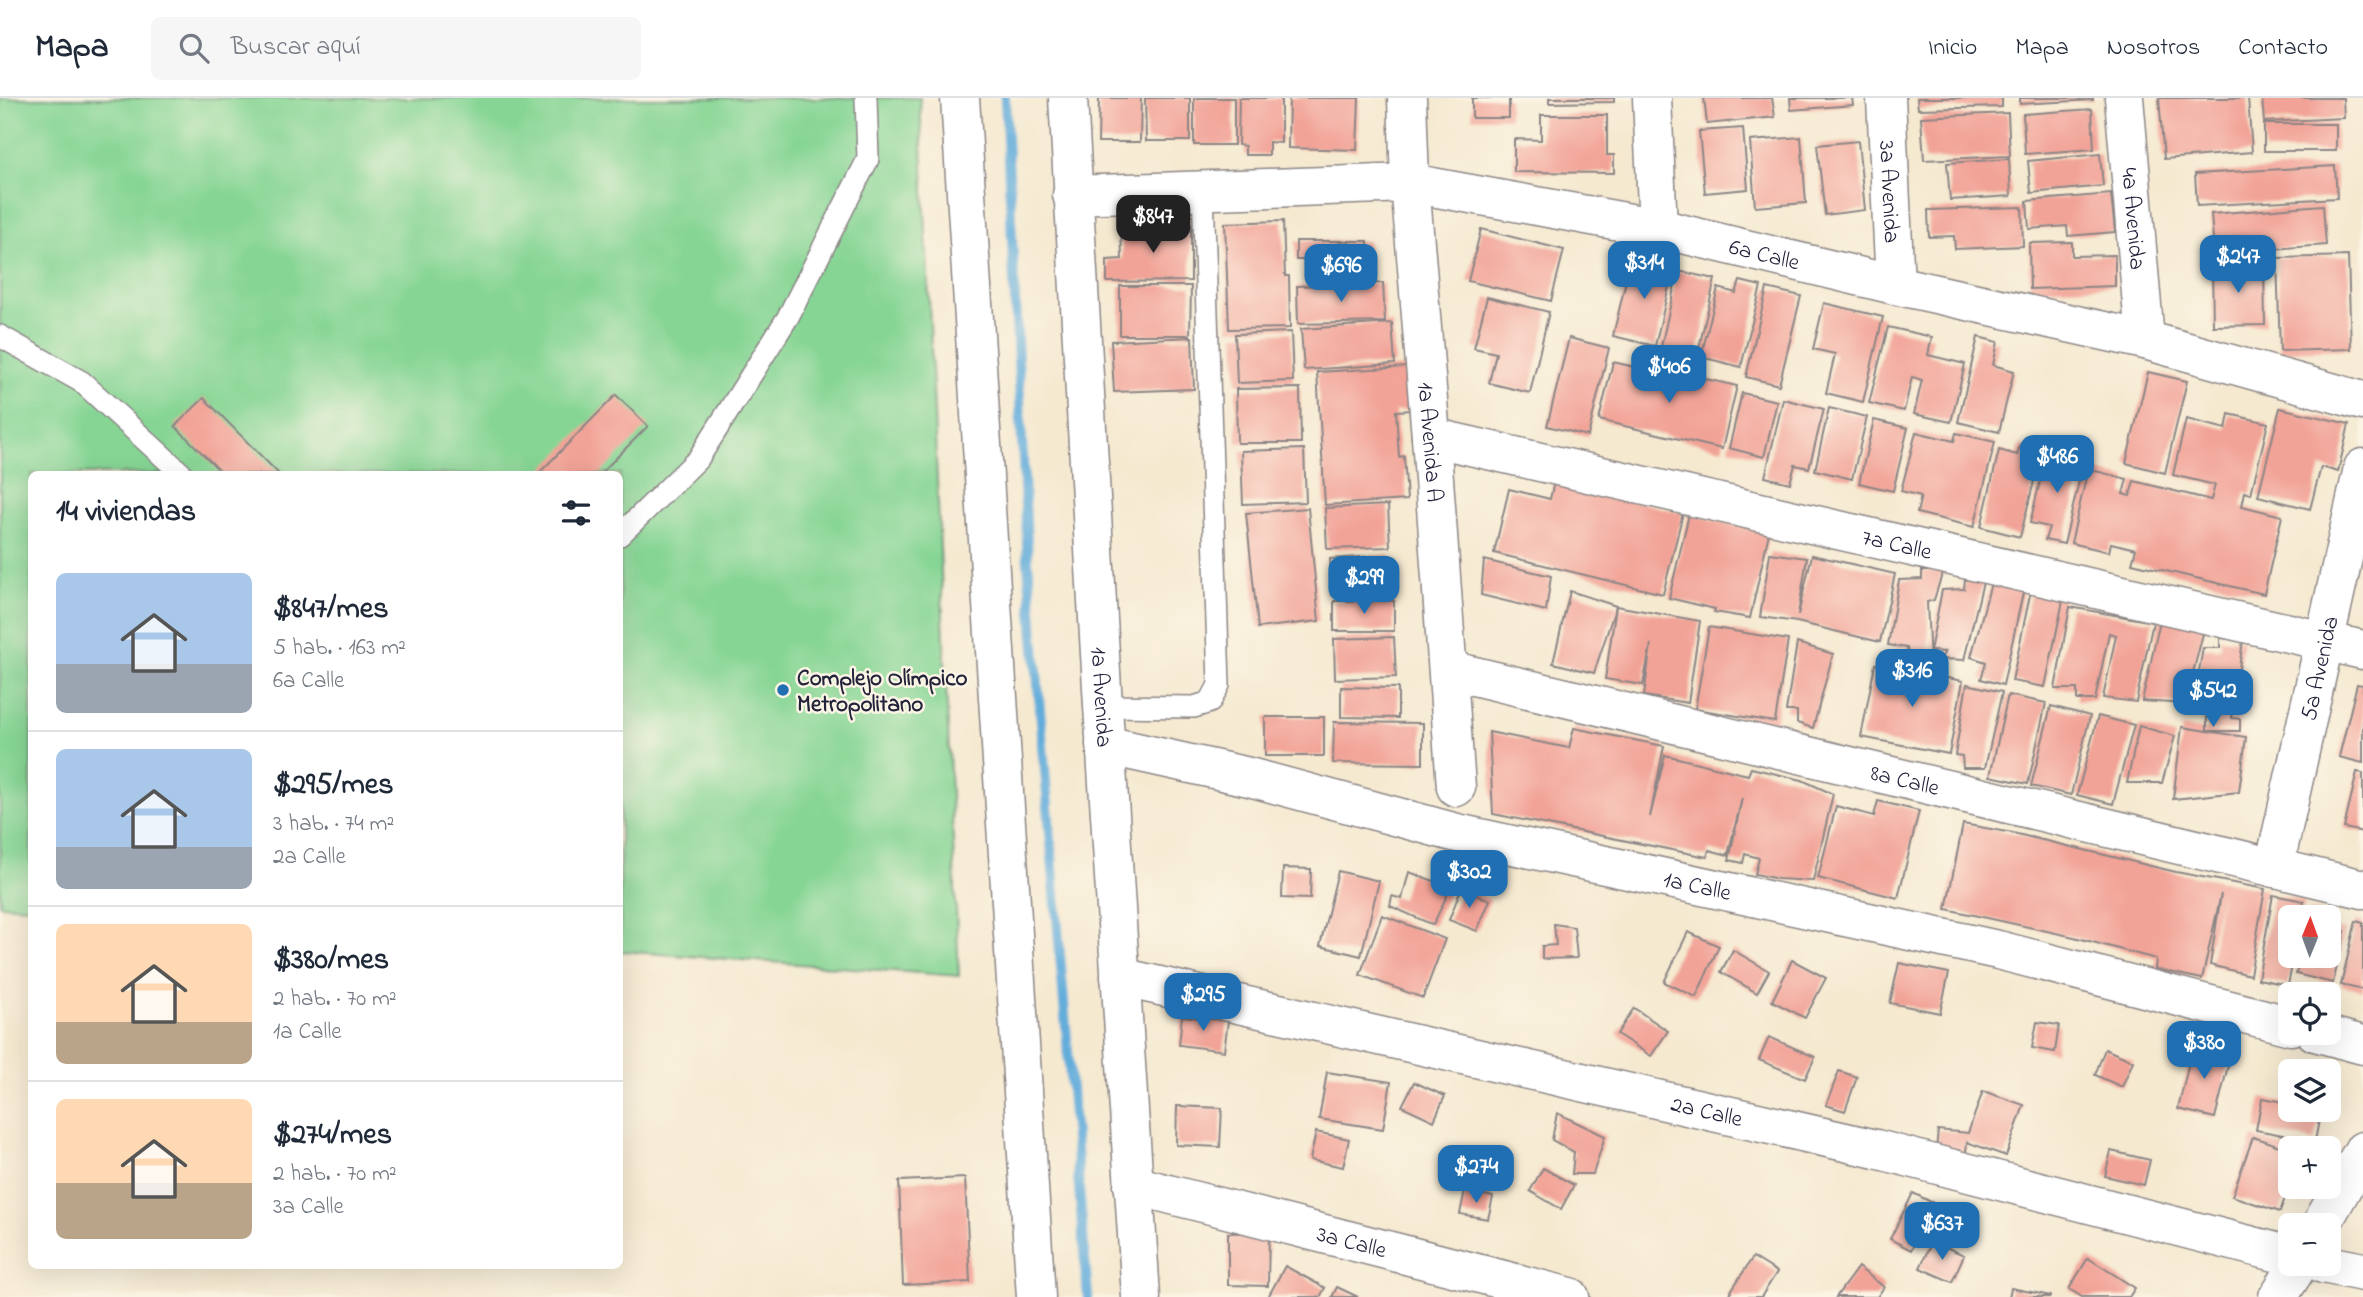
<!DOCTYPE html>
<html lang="es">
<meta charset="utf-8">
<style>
:root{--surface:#fff;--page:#f6f6f7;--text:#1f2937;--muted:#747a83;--line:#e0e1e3;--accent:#1f6fb2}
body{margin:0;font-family:"Indie Flower",sans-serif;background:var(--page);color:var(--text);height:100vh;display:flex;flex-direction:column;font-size:26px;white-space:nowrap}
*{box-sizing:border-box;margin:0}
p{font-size:23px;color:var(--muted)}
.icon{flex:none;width:38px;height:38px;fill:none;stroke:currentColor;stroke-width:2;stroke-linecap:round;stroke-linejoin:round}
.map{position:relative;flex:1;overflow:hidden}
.details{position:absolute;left:28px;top:373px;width:595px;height:798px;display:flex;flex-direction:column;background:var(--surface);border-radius:10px;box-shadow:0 7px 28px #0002}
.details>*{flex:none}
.needle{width:46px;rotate:1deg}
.buttons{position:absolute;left:2278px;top:807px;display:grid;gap:14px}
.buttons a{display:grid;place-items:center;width:63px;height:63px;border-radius:10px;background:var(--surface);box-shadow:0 7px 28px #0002;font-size:35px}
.price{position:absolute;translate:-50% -60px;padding:0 16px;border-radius:14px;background:var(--accent);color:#fff;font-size:23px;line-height:46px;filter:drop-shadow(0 2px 4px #0008)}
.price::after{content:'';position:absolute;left:50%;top:42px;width:21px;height:16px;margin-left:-10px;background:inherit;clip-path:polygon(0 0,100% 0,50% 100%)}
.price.active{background:#222;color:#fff}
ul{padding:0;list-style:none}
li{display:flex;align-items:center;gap:21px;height:175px;padding:0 28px}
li+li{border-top:2px solid var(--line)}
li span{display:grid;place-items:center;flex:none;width:196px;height:140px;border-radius:10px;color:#555}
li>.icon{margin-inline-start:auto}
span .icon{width:84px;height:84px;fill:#fffc;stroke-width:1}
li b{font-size:30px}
h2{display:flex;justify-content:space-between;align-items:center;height:84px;padding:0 28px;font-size:30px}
header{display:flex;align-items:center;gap:42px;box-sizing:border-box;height:98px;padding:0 35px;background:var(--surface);border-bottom:2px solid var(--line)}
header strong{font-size:33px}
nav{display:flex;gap:38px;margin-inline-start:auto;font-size:24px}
.search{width:490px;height:63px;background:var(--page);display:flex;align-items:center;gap:18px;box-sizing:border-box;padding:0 24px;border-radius:10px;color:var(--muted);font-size:26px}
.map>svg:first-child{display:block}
.green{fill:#86d594;stroke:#547c68;stroke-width:2}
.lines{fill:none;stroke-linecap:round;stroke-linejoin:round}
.stream{stroke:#63addb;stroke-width:10}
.building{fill:#f2a397}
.service-casing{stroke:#8c8686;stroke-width:24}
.minor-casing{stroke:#8c8686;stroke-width:41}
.service{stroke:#fff;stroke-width:21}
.minor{stroke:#fff;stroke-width:38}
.poi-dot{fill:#1f6fb2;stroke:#fcf5e5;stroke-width:2.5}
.labels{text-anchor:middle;stroke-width:5;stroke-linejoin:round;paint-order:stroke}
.street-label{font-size:23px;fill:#22223b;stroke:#fcf5e5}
.poi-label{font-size:23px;font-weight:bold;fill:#22223b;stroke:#fcf5e5;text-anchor:start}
</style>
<header>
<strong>Mapa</strong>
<div class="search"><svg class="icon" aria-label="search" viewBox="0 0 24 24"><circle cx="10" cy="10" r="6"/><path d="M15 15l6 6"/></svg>Buscar aquí</div>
<nav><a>Inicio</a><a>Mapa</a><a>Nosotros</a><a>Contacto</a></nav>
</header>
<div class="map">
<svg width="2363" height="1199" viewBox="0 0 2363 1199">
<rect width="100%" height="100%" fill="#fcf5e5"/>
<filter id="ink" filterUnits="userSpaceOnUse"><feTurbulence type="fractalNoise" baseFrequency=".0143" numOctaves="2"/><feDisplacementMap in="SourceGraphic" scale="14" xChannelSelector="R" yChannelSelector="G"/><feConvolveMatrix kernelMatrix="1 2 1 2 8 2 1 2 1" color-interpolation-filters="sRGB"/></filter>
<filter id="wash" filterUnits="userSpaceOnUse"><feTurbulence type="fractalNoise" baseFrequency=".00686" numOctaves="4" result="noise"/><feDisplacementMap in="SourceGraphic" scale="28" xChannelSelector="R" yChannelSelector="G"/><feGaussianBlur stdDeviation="1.57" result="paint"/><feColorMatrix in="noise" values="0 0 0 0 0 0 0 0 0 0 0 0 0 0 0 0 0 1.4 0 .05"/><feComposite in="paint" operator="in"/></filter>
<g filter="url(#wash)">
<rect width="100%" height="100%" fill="#f5e9d0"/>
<polygon class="green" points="0,0 920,0 959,878 620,853 620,376 32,376 31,809 0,807"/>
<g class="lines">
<polyline class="stream" points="1005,0 1028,464 1088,1199"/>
</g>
<g id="blocks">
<g class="building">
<polygon points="1099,0 1141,0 1140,44 1098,44"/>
<polygon points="1145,0 1190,0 1190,43 1146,43"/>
<rect x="1194" y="0" width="40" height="47"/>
<polygon points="1239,0 1281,0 1281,45 1269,44 1269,57 1245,57 1245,48 1238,47"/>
<polygon points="1289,0 1359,0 1357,52 1288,50"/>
<rect x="1472" y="0" width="37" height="20"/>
<polygon points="1549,0 1614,0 1614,4 1549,5"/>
<polygon points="1704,0 1772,0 1775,19 1707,26"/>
<polygon points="1790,0 1852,0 1853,7 1791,12"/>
<polygon points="1917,0 2002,0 2002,9 1918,11"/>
<polygon points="2020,0 2093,0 2093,2 2020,6"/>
<polygon points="2159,0 2248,0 2252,54 2164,61"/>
<polygon points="2262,0 2343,0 2344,20 2264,24"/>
<polygon points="2092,11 2094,51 2025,56 2023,16"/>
<polygon points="2008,15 2010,58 1924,62 1921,19"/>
<polygon points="1541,17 1607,17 1607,57 1614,57 1614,75 1514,74 1514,41 1541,42"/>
<rect x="2264" y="26" width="72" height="27"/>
<polygon points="1743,30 1748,91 1705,95 1699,33"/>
<polygon points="1801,39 1806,105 1755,109 1750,43"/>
<polygon points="1858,43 1865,112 1825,117 1817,47"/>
<polygon points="2100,56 2103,88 2031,95 2028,63"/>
<polygon points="2009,61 2011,98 1950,102 1947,65"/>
<polygon points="2335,68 2337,100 2197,108 2195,76"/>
<polygon points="2111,96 2115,134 2068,138 2067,128 2029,131 2027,103"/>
<polygon points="2323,107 2326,147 2214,155 2211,116"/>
<polygon points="2022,109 2023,148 1955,151 1954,138 1929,139 1928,112"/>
<polygon points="1283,123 1285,178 1289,178 1290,230 1229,231 1225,125"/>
<polygon points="1191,127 1191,183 1107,184 1107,162 1122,161 1121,128"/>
<polygon points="1481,131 1564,152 1551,203 1468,183"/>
<polygon points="1296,143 1368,143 1369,177 1321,178 1321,162 1296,162"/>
<polygon points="2072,144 2072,158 2115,157 2115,188 2030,191 2029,145"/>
<polygon points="1632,157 1674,167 1655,248 1613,238"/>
<polygon points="2348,158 2351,251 2280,253 2277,160"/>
<polygon points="2264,166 2265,227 2213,228 2212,167"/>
<polygon points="1678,173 1715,181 1697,258 1661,249"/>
<polygon points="1740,183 1761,188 1741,269 1701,259 1718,190 1736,195"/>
<polygon points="1383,185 1385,224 1298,226 1297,188"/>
<polygon points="1120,188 1191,188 1190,237 1120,237"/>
<polygon points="1767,190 1801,198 1779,287 1746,279"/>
<polygon points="1487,199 1549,214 1530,295 1489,285 1496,255 1474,250"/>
<polygon points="1824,205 1883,219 1863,304 1826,295 1835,256 1813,251"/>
<polygon points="1392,225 1395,266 1304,272 1301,231"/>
<polygon points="1888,229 1932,239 1928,257 1965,266 1951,324 1914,316 1922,282 1912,279 1904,313 1869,305"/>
<polygon points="1291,234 1293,283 1237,285 1235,236"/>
<polygon points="1192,239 1194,291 1114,294 1111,243"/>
<polygon points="1978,239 1998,244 1993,267 2014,273 1999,334 1958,324"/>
<polygon points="1569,240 1609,250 1588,338 1547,328"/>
<polygon points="1613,264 1696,283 1697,279 1737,288 1722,351 1599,322"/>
<polygon points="1408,269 1411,312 1396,313 1399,359 1404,358 1407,402 1325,407 1317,274"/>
<polygon points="2148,274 2187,283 2165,375 2126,365"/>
<polygon points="1300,290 1301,345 1237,345 1236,291"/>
<polygon points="1742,295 1777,303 1764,359 1729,350"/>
<polygon points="616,297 648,328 600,376 538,376"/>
<polygon points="204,300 279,376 223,376 175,328"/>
<polygon points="1783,301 1824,311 1809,370 1795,367 1790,385 1765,379"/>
<polygon points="1829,310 1867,319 1852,381 1815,372"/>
<polygon points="2280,310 2349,326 2338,374 2321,369 2310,411 2258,398"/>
<polygon points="2229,316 2268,325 2251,396 2245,394 2242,408 2282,418 2264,496 2132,465 2136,451 2111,445 2109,454 2071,445 2088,371 2127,381 2123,396 2130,398 2134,383 2211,402 2215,387 2173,377 2186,321 2226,331"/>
<polygon points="1874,322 1908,330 1893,393 1859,385"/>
<polygon points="1916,334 1954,343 1956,335 1995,344 1974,429 1917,415 1921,398 1901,393"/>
<polygon points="2020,347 2042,352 2020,439 1981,429 1999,352 2017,357"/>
<polygon points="1304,351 1306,404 1243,406 1241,353"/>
<polygon points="2047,354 2084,363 2064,446 2045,442 2049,429 2030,425"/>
<polygon points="1554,384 1683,415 1663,496 1494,455 1509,391 1550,401"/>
<polygon points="1388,407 1390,449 1327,451 1325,410"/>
<polygon points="1308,410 1319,523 1258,530 1246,415"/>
<polygon points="1689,416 1769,435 1750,520 1714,514 1715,511 1669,500"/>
<polygon points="1770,455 1807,460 1798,517 1812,457 1895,476 1880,544 1797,524 1760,519"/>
<polygon points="1389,457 1392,493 1332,497 1330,461"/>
<polygon points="1484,462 1551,478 1546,513 1481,497"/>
<polygon points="1922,473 1943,473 1934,502 1927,504 1930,564 1908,559 1907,550 1888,547 1899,482 1922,481"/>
<polygon points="1965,481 1983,484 1964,562 1940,561 1945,554 1930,553 1942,492 1964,491"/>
<polygon points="1991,485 2024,490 2003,587 1981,581 1986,564 1971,559"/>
<polygon points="2031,492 2064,498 2045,589 2012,583"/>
<polygon points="1570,493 1616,508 1700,523 1688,605 1644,598 1651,546 1643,587 1605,581 1616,508 1594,575 1553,565"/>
<rect x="1334" y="503" width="60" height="30"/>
<polygon points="2070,509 2153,524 2136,604 2103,600 2116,537 2109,535 2095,602 2077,602 2077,591 2055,591"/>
<polygon points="2161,518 2206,524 2185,606 2142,603"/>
<polygon points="1709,529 1788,542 1775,624 1695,611"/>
<polygon points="1394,539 1396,579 1335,581 1334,541"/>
<polygon points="2220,540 2243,542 2232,620 2240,621 2240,633 2207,633 2246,639 2239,694 2173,701 2182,629 2207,633 2207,617 2192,612 2203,550 2220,550"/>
<polygon points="1797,545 1833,556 1813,630 1797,625 1797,613 1786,613"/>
<polygon points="1875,566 1963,583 1949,656 1861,639"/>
<polygon points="1967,586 2002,594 1985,670 1963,670 1962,658 1955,657"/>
<polygon points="2357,586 2363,587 2363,665 2339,659"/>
<polygon points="1341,589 1398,590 1398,620 1341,619"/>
<polygon points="2008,597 2046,605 2028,686 1990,678"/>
<polygon points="2051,608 2090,618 2071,697 2031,688"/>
<polygon points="2098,618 2134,627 2113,706 2077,697"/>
<rect x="1265" y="619" width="59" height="39"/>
<polygon points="1334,624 1423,625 1423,666 1333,665"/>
<polygon points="2139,628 2175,638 2162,685 2127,685"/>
<polygon points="1574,630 1664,648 1650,719 1665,657 1748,677 1751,670 1802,682 1833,696 1813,783 1778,781 1755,776 1759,760 1745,756 1743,765 1729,762 1742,700 1728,757 1709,752 1707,759 1493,716 1489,634 1569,650"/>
<polygon points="2357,674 2363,675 2363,734 2344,730"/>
<polygon points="1878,703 1919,713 1898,800 1818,780 1836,708 1874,718"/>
<polygon points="1963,726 2013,735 2176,774 2265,791 2250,877 2210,867 2221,796 2202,881 2155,871 2156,861 2074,839 1946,811"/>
<polygon points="1283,770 1311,771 1310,801 1282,800"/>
<polygon points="1338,773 1379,783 1361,858 1320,848"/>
<polygon points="1409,774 1451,789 1433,827 1390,808 1392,798 1402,801"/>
<polygon points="1461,791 1490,802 1477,833 1449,822"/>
<polygon points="2273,797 2304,803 2301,819 2291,819 2291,858 2294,858 2288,887 2258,881"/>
<polygon points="2311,813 2334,818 2333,819 2309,819"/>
<polygon points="1382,817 1445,841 1423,900 1360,877"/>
<polygon points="2356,823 2363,825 2363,892 2341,887"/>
<polygon points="1554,826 1574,829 1577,860 1542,861 1542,848 1556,847"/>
<polygon points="2329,830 2345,833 2333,885 2296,876 2301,858 2329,858"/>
<polygon points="1688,834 1719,848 1696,899 1664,884"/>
<polygon points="1733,852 1769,873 1757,895 1721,874"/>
<polygon points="1792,862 1826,880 1805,920 1772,903"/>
<polygon points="1899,865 1949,875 1940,915 1890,905"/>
<polygon points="1634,910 1668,933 1651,958 1617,936"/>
<polygon points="1182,918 1228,923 1224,953 1179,947"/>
<polygon points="2037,924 2059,927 2055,954 2032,950"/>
<polygon points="1769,939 1815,959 1805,981 1759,962"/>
<polygon points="2193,947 2231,956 2215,1020 2178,1011"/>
<polygon points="2105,951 2133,963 2122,989 2095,977"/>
<polygon points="1839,973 1857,979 1845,1013 1826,1007"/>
<polygon points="1327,974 1391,984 1383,1031 1319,1021"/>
<polygon points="1414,984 1445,998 1434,1023 1402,1008"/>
<polygon points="1983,993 2024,1007 2006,1058 1967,1044 1966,1054 1936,1052 1938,1032 1968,1035"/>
<polygon points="2262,1000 2291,1005 2291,1012 2321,1012 2315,1043 2256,1032"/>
<polygon points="1177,1008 1222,1010 1220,1049 1176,1047"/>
<polygon points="1557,1015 1605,1038 1593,1076 1572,1076 1574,1054 1552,1042"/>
<polygon points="1316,1034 1349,1041 1343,1069 1310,1062"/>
<polygon points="2253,1039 2291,1052 2291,1083 2280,1114 2232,1098"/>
<polygon points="2111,1053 2150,1062 2144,1087 2105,1078"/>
<polygon points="1543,1070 1574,1087 1561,1111 1530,1093"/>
<polygon points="965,1080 970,1184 903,1187 899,1083"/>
<polygon points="1465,1092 1493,1099 1488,1121 1460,1116"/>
<polygon points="1913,1095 1935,1106 1911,1152 1890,1141"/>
<polygon points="1269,1134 1268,1188 1228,1187 1228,1135"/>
<polygon points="1932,1143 1964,1157 1952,1184 1920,1170"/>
<polygon points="1753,1159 1777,1174 1761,1199 1727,1199"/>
<polygon points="2088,1160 2135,1190 2129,1199 2082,1199 2069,1191"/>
<polygon points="1285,1168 1325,1190 1320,1199 1268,1199"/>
<polygon points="1858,1169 1884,1189 1877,1199 1836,1199"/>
<polygon points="1337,1189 1358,1199 1332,1199"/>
<polygon points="2011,1190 2051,1198 2051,1199 2009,1199"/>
</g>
</g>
</g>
<g filter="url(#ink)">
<use href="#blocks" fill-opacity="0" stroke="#8c8686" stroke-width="2"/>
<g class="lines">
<defs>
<g id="service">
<polyline points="0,238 82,284 182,376"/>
<polyline points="620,437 698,361 788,219 868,61 866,0"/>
<polyline points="1103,608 1194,609 1210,604 1219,587 1203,92"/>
</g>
<g id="minor">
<polyline points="960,0 1036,1199"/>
<path id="s1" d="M1068 0 1103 608 1141 1199"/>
<path id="s2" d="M1407 0 1410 85 1431 339 1456 689"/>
<polyline points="1652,0 1658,130"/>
<path id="s3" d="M1886 0 1895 187"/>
<path id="s4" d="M2124 0 2145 242"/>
<path id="s5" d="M1072 97 1410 85 1658 130 1895 187 2145 242 2363 303"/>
<path id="s6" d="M1431 339 2363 552"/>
<path id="s7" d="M1449 572 2363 791"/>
<path id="s8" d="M1105 647 1249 679 1457 735 1998 852 2291 928"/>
<path id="s9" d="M2274 770 2363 370"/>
<path id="s10" d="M1120 879 1876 1051 2291 1158"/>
<polyline points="2315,934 2363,947"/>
<path id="s11" d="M1133 1087 1570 1199"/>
<polyline points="2321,1127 2363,1053"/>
<polyline points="2323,1166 2363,1174"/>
<polyline points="2278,1199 2299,1166"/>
</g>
</defs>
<use href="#service" class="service-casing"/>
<use href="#minor" class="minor-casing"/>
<use href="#service" class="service"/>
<use href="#minor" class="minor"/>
</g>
</g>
<circle class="poi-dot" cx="783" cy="592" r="7"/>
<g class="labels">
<g class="street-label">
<text dy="8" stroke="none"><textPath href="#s3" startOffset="94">3a Avenida</textPath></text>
<text dy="8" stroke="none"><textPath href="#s4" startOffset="121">4a Avenida</textPath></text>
<text dy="8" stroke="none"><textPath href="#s5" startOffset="700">6a Calle</textPath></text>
<text dy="8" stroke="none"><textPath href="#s2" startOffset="345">1a Avenida A</textPath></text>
<text dy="8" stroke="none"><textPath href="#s6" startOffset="478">7a Calle</textPath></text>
<text dy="8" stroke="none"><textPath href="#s9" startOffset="205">5a Avenida</textPath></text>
<text dy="8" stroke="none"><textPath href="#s1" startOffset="600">1a Avenida</textPath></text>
<text dy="8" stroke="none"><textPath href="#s7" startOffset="469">8a Calle</textPath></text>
<text dy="8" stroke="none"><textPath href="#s8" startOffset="609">1a Calle</textPath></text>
<text dy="8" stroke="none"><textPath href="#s10" startOffset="602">2a Calle</textPath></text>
<text dy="8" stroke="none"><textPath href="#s11" startOffset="226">3a Calle</textPath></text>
</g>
<g class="poi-label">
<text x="797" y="587">Complejo Olímpico<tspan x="797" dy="26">Metropolitano</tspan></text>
</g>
</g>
</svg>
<div class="buttons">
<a><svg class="needle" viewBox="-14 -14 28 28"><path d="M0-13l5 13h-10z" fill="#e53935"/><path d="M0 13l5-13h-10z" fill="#747a83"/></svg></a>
<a><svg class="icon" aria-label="locate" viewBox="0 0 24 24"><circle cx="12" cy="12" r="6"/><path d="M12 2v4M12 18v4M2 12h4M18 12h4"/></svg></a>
<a><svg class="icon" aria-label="layers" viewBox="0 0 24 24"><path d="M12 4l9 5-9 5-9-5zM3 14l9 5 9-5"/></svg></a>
<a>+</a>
<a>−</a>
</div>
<b class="price active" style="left:1153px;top:157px">$847</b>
<b class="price" style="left:2238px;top:197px">$247</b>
<b class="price" style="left:1644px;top:203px">$314</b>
<b class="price" style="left:1341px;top:206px">$696</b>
<b class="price" style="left:1669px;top:307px">$406</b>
<b class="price" style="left:2057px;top:397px">$486</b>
<b class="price" style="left:1364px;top:518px">$299</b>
<b class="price" style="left:1912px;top:611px">$316</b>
<b class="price" style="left:2213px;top:631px">$542</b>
<b class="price" style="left:1469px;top:812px">$302</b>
<b class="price" style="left:1203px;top:935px">$295</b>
<b class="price" style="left:2204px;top:983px">$380</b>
<b class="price" style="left:1476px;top:1107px">$274</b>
<b class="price" style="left:1942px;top:1164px">$637</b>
<section class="details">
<h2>14 viviendas<svg class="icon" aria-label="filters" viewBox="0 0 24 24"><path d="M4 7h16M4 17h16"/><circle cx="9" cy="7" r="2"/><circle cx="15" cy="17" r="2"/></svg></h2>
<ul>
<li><span style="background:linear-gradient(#a9c7e8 65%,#9aa5b1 0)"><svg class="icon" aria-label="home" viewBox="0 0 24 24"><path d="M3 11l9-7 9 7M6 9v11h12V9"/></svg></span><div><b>$847/mes</b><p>5 hab. · 163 m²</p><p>6a Calle</p></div></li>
<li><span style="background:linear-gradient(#a9c7e8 70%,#9aa5b1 0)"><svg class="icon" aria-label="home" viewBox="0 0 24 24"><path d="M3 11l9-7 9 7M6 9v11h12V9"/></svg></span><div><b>$295/mes</b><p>3 hab. · 74 m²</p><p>2a Calle</p></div></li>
<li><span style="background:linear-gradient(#ffd9b3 70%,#b9a48a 0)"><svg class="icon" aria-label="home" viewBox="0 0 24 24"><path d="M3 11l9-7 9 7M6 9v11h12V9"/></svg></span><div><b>$380/mes</b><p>2 hab. · 70 m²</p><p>1a Calle</p></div></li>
<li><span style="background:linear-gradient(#ffd9b3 60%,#b9a48a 0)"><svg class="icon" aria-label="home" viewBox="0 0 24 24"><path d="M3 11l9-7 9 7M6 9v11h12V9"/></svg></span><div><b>$274/mes</b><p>2 hab. · 70 m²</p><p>3a Calle</p></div></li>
</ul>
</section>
</div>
